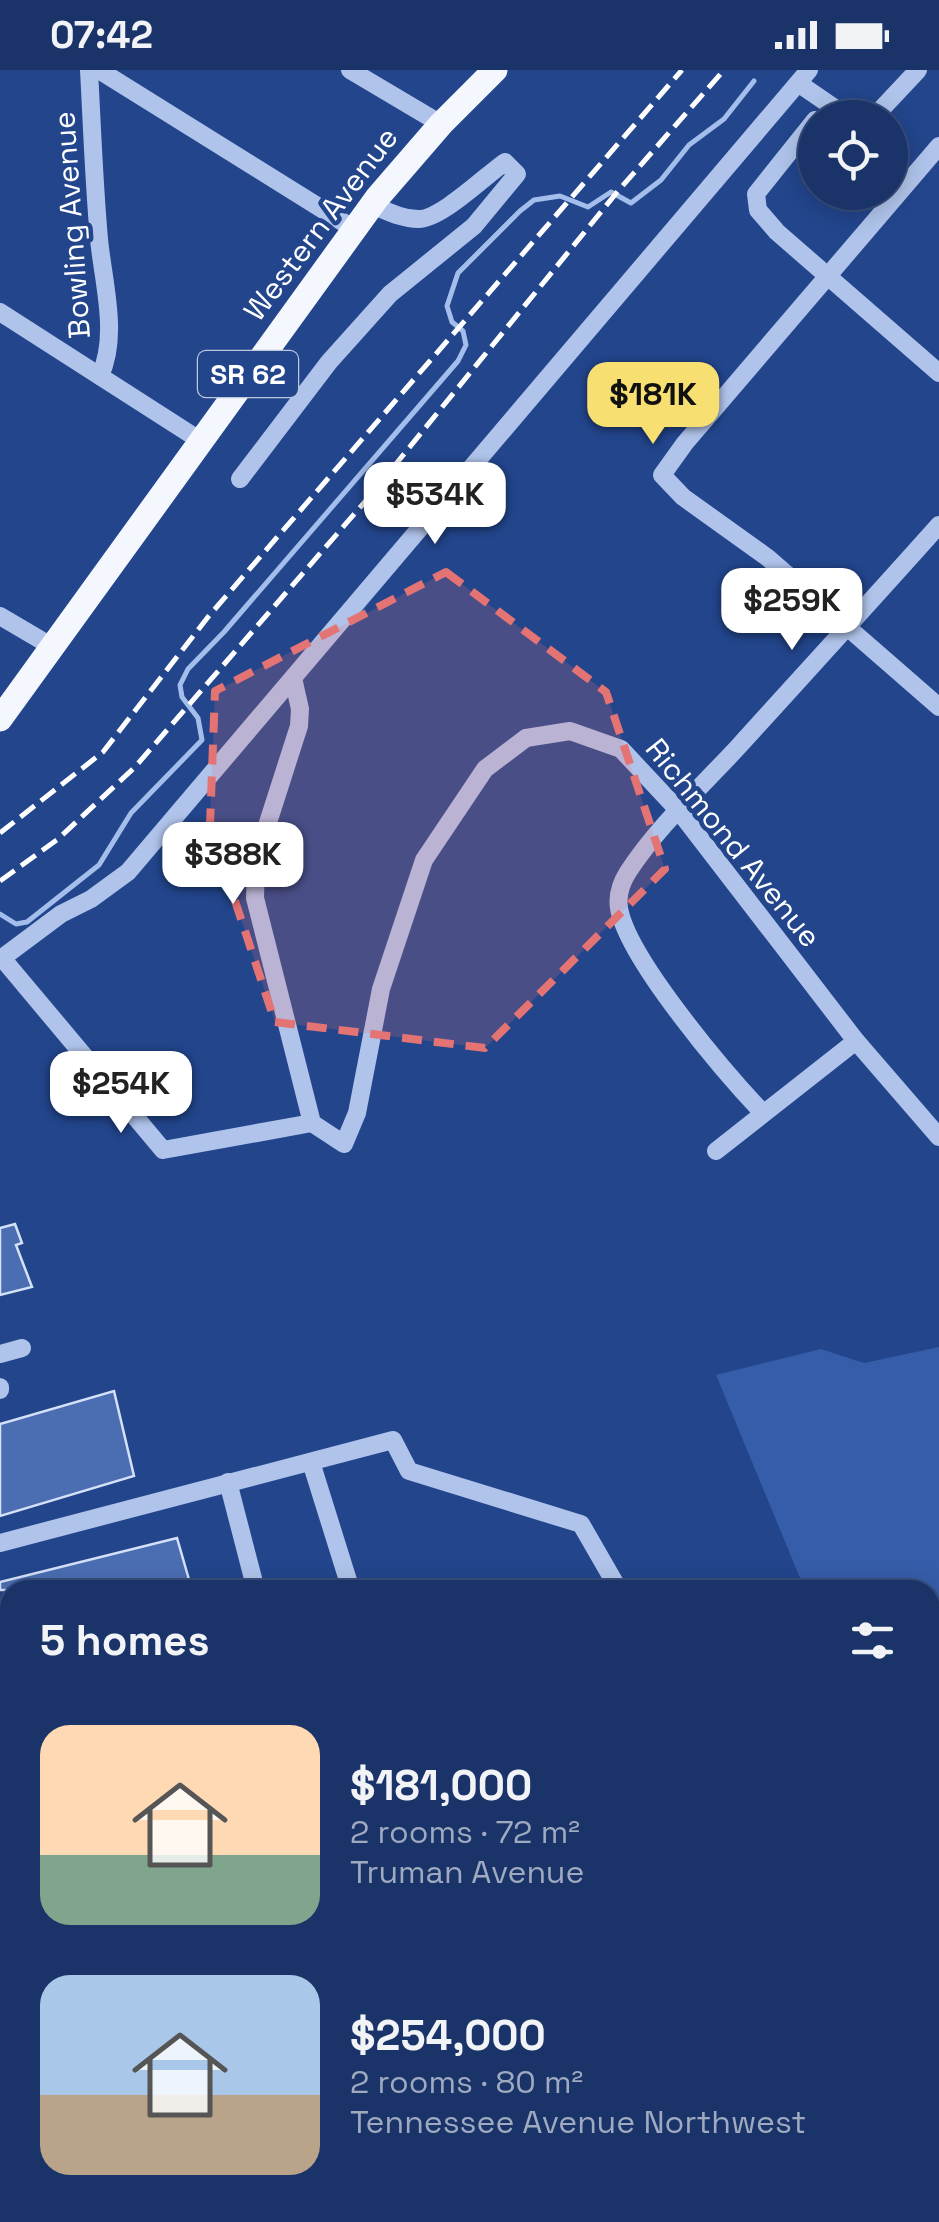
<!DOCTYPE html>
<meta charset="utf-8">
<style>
:root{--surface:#1a3469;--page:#233c6f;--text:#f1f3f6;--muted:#9faac0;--line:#384f7d;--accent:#f7df72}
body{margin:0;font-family:"Space Grotesk",sans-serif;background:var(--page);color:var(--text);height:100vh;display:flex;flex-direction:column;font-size:38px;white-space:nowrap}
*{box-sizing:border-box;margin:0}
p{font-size:32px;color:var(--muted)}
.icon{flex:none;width:55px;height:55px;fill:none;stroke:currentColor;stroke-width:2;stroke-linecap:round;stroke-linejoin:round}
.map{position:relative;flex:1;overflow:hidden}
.panel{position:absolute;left:0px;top:1510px;width:940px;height:642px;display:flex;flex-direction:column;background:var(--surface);border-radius:30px 30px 0 0;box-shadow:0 5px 25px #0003,0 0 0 2px var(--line)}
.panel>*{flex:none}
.controls{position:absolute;left:798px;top:30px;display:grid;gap:20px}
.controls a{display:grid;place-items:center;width:110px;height:110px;border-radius:50%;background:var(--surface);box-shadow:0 5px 25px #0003,0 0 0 2px var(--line);font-size:50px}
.price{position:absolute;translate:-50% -85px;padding:0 22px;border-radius:20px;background:#fff;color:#222;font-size:32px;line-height:65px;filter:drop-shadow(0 2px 5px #0008)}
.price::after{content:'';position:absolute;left:50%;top:60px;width:30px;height:22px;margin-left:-15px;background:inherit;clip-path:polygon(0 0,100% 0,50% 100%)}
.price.selected{background:var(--accent);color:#111}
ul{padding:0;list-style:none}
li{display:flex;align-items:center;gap:30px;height:250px;padding:0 40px}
li span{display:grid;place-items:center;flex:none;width:280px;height:200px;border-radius:30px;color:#555}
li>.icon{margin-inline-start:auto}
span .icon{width:120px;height:120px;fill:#fffc;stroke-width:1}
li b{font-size:42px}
h2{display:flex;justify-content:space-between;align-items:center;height:120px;padding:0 40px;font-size:42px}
.status{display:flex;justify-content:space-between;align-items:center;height:70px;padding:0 50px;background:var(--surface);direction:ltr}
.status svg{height:28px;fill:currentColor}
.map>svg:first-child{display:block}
.green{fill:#365da9}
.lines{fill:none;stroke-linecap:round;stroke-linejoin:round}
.stream{stroke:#a4beec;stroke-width:5}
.building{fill:#4b6eb3;stroke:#d5e1f8;stroke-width:2.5}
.minor{stroke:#b0c4eb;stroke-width:18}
.major{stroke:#f5f7fe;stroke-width:25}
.rail{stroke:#fff;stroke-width:5;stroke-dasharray:18 8;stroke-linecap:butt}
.marked{fill:#e47373;fill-opacity:0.2;stroke:#e47373;stroke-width:8;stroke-dasharray:20 12;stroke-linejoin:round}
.labels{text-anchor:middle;stroke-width:9;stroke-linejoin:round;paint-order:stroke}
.shield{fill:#22458c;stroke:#bdc7dc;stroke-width:2.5}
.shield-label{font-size:28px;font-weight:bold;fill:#fff}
.street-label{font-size:30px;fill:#fff;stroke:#22458c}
</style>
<div class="status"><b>07:42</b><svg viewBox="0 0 49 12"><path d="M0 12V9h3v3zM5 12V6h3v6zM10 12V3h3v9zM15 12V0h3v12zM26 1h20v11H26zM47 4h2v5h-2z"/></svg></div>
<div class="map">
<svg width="939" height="2152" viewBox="0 0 939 2152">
<rect width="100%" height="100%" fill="#22458c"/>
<polygon class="green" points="939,1277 939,2152 74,2152 71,2143 930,2142 930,1520 805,1520 716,1305 821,1279 864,1293"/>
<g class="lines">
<g class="stream">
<polyline points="0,844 16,854 27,852 99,795 131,743 202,670 198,648 182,627 180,615 188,599 224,562 458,291 466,275 463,261 452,252 447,236 458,203 520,141 534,130 560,126 588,137 611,122 631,133 661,110 689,75 724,49 754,11"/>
<polyline points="575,2147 577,2152"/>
</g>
</g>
<g class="building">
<polygon points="15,1154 22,1173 16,1175 32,1217 0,1225 0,1158"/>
<polygon points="114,1321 134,1406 0,1446 0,1354"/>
<polygon points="177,1468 192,1520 0,1520 0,1512"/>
</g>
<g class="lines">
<g class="minor">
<path d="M89 0C92 56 94 113 99 169 103 212 119 265 100 306"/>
<polyline points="99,0 354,159"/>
<polyline points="350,0 441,54"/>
<polyline points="798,13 849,48"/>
<polyline points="873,48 918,0"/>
<polyline points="815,50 756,124 758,140 777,162 939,303"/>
<polyline points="939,76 685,373 662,405 683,427 768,488 939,637"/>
<polyline points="0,242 201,371"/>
<path d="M240 409 329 292 390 224 474 156 517 104 505 92C485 106 440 150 418 149 402 149 387 141 372 135"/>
<polyline points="0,546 51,576"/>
<polyline points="293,608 300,639 299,656 256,790 255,828 312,1053 344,1074 357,1043 381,919 424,790 485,699 526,668 570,661 621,679 679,741 856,971 939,1067"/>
<path d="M763 1043C725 1003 627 888 619 838 617 825 621 813 628 802 658 756 702 716 739 676 806 602 873 529 939 455"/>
<polyline points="312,1053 163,1080 2,888 61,844 91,829 128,802 809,0"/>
<polyline points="716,1081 856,971"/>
<polyline points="0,1284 22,1278"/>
<polyline points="0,1317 0,1320"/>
<polyline points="311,1392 351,1520"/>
<polyline points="228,1412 256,1520"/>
<polyline points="0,1473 393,1370 409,1401 581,1454 619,1520"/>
<polyline points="0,1699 10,1696"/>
<polyline points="930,1898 939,1916"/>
<polyline points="0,2078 10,2076"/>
<polyline points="0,2142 10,2139"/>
<polyline points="266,2142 270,2152"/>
<polyline points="766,2142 769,2152"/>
<polyline points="870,2142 876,2152"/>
<polyline points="519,2152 549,2142"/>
</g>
<g class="major">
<polyline points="0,649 377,128 441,54 495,0"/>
<polyline points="0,2011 10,2048"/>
<polyline points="35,2142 38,2152"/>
</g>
<g class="rail">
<polyline points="0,763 103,682 208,547 682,0"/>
<polyline points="0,811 58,769 135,697 369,427 618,121 724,0"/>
</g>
</g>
<path class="marked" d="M446 502 606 622 665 799 485 978 275 952 210 755 215 621Z"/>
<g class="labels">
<rect class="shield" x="198" y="281" width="100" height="46" rx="8"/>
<g class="shield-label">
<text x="248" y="314">SR 62</text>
</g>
<g class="street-label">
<text transform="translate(321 154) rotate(-53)" y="10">Western Avenue</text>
<text transform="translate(72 155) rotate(-94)" y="10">Bowling Avenue</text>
<text transform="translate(733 773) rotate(51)" y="10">Richmond Avenue</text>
</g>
</g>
</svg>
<div class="controls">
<a><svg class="icon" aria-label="locate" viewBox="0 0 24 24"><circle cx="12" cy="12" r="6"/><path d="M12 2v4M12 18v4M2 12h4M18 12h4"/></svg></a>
</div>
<b class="price selected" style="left:653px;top:377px">$181K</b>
<b class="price" style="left:435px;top:477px">$534K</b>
<b class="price" style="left:792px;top:583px">$259K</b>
<b class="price" style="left:233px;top:837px">$388K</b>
<b class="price" style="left:121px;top:1066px">$254K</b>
<section class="panel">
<h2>5 homes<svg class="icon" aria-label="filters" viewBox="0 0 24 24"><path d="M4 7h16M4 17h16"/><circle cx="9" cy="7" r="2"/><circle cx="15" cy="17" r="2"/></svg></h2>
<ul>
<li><span style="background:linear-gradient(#ffd9b3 65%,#7fa58c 0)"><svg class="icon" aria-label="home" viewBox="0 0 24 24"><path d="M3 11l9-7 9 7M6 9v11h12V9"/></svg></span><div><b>$181,000</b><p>2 rooms · 72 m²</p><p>Truman Avenue</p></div></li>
<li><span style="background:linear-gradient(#a9c7e8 60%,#b9a48a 0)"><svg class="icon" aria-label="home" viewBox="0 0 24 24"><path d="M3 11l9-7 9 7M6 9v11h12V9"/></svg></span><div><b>$254,000</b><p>2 rooms · 80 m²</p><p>Tennessee Avenue Northwest</p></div></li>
</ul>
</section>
</div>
